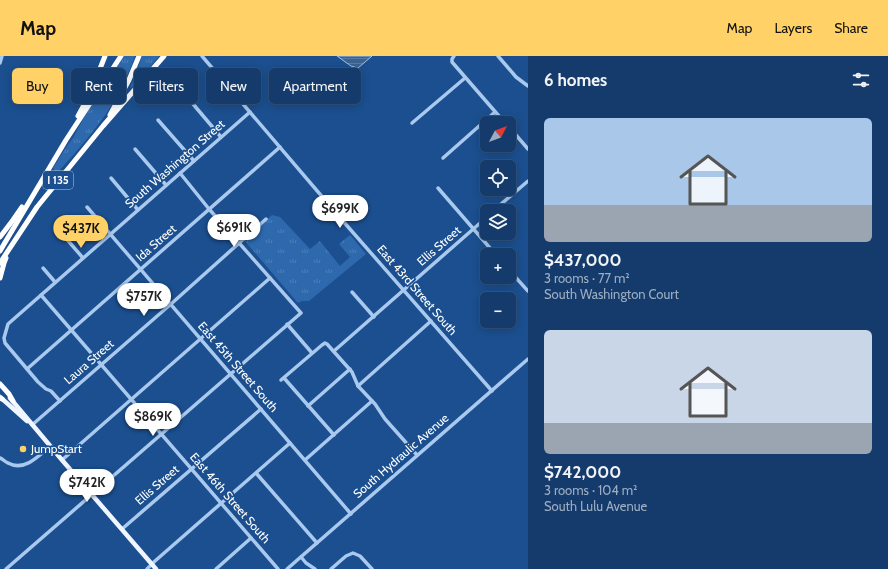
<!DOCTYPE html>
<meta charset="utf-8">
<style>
:root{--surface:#143b6b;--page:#1d4271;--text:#f1f3f6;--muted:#9dadc1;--line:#33557e;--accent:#ffd166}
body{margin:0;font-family:Cabin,sans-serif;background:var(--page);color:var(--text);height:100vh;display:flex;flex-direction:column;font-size:15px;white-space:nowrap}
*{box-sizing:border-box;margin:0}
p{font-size:13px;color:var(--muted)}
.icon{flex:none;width:22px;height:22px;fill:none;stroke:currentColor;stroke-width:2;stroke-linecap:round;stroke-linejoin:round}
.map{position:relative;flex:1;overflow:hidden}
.panel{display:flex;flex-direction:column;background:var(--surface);width:360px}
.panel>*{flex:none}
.banner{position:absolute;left:12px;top:12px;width:380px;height:36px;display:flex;gap:8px}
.needle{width:26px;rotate:49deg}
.tools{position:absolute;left:480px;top:60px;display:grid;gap:8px}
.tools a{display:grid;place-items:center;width:36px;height:36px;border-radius:6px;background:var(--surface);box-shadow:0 2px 10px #0003,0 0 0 1px var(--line);font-size:20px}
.price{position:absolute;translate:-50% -34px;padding:0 9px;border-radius:14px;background:#fff;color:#222;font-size:13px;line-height:26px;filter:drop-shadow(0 1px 2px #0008)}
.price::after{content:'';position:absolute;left:50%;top:24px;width:12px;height:9px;margin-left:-6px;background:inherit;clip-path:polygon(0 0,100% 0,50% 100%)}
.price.on{background:var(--accent);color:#111}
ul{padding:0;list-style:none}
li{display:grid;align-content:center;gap:8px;height:212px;padding:0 16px}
li span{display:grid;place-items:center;height:124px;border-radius:6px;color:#555}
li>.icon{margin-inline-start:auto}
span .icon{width:72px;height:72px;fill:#fffc;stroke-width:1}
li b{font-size:17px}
h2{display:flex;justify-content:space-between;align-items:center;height:48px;padding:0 16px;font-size:17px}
.tag{padding:0 14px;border-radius:6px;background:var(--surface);box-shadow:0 2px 10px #0003,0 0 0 1px var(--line);font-size:14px;line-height:36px}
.tag.on{background:var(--accent);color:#111}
header{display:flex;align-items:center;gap:24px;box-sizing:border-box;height:56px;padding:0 20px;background:var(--accent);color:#111}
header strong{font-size:19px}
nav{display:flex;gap:22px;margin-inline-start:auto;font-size:14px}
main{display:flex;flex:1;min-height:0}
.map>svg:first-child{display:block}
.grass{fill:url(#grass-tufts)}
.water{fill:url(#water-rules);stroke:#9cc4f0}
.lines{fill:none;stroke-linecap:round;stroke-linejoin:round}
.minor{stroke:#a9c9ee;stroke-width:3.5}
.major{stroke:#f0f6ff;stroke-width:4.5}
.highway{stroke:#fff;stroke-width:5}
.poi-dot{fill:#ffd166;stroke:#1b4f8f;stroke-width:1.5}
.labels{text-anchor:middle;stroke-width:3.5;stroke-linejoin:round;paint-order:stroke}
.shield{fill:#1b4f8f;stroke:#bbcadd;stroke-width:1}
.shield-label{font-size:11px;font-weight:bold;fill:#fff}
.street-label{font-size:12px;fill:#fff;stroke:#1b4f8f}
.poi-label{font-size:12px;fill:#fff;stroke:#1b4f8f;text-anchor:start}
</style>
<header>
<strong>Map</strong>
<nav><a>Map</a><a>Layers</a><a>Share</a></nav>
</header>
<main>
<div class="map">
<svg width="528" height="513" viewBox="0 0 528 513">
<defs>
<pattern id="grass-tufts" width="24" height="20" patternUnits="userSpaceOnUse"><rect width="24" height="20" fill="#2e69ad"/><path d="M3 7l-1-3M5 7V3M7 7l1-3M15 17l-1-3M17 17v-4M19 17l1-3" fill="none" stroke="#4d80b9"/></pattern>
<pattern id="water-rules" width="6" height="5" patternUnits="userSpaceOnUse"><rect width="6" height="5" fill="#3c6290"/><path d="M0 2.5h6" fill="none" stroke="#597aa1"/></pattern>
</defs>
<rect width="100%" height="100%" fill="#1b4f8f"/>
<g class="grass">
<path d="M124 0H135C129 16 122 33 113 47 97 73 77 95 57 117L55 115 53 112 67 90 73 82 87 56Z"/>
<polygon points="142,0 159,0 136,28 131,32 130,31 136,18"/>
<polygon points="272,159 280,161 310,193 320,185 340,210 350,201 339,188 350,179 366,198 309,245 302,245 298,247 244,184"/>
</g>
<polygon class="water" points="337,0 372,0 358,12 351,10"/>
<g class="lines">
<g class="minor">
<polyline points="202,0 342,164 492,335"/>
<polyline points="454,0 452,3 452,6 505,67"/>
<polyline points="498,0 516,21 528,30"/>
<polyline points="0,7 2,0"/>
<polyline points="182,35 221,81"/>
<polyline points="158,64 194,105"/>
<polyline points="412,67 465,22"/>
<polyline points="509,71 528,93"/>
<polyline points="135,93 166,129"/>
<polyline points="443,102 495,56"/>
<polyline points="111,122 138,154"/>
<polyline points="438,132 496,199"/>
<polyline points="87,151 351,458"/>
<polyline points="493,155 528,125"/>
<polyline points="64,180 83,202"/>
<polyline points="43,212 55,226"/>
<polyline points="509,214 528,235"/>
<polyline points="352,236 374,261"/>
<polyline points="41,239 278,513"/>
<polyline points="287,268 312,297"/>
<polyline points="334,295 487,161"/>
<polyline points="27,313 280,91"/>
<polyline points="284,322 334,379"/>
<polyline points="281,324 322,289 325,287 327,288 352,316 358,330 375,348 385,363 417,399"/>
<polyline points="358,330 431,265"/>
<polyline points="60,345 51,335 46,333 38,326 5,287 4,282 8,268 250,56"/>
<polyline points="308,350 350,313"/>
<polyline points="32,369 171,248 266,163"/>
<path d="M0 402C3 403 5 406 8 407 24 416 39 400 50 390"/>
<polyline points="62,404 270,222"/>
<polyline points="305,404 372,345"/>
<polyline points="256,417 317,487"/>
<polyline points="122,473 261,353"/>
<polyline points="301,501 306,507 315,513"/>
<polyline points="6,513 301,257 209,153 180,117"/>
<polyline points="147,513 155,505 290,387"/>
<polyline points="216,513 251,482"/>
<polyline points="287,513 528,303"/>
<polyline points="331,513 346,500 353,497 360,500 372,513"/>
</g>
<g class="major">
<polyline points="0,341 27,365"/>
<polyline points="10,342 62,404 156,513"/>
</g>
<g class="highway">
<polyline points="110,59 129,24 139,0"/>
<polyline points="78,60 90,38 105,0"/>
<polyline points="0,181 13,164 22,151"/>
<polyline points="0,195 66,84 121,0"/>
<polyline points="0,207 37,151 103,70 164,0"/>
<polyline points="0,222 4,207 6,202"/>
<polyline points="0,328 9,338 13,345"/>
<polyline points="0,342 2,343"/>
</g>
</g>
<circle class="poi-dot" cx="23" cy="393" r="4"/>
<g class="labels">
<rect class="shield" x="43" y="115" width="30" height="18" rx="3"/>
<g class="shield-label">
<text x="58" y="128">I 135</text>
</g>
<g class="street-label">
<text transform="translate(175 108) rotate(-41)" y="4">South Washington Street</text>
<text transform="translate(156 187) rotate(-41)" y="4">Ida Street</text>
<text transform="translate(439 190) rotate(-41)" y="4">Ellis Street</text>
<text transform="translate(417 234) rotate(49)" y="4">East 43rd Street South</text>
<text transform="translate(89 306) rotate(-41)" y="4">Laura Street</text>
<text transform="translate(238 311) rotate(49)" y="4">East 45th Street South</text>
<text transform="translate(401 400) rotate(-41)" y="4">South Hydraulic Avenue</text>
<text transform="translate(157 429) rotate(-41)" y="4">Ellis Street</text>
<text transform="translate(230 442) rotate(49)" y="4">East 46th Street South</text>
</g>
<g class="poi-label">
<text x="31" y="397">JumpStart</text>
</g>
</g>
</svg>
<div class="tools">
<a><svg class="needle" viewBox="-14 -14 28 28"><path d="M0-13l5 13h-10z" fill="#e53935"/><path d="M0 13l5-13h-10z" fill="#9dadc1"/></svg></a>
<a><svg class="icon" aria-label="locate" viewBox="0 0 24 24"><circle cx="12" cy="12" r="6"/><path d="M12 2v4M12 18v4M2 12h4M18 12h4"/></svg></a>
<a><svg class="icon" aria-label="layers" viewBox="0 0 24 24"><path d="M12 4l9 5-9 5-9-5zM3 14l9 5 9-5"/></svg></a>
<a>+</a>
<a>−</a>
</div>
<b class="price" style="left:340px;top:173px">$699K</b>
<b class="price" style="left:234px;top:192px">$691K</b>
<b class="price on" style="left:81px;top:193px">$437K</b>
<b class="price" style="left:144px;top:261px">$757K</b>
<b class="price" style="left:153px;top:381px">$869K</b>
<b class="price" style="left:87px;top:447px">$742K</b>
<div class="banner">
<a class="tag on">Buy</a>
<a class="tag">Rent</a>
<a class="tag">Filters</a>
<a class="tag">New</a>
<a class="tag">Apartment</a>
</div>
</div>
<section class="panel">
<h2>6 homes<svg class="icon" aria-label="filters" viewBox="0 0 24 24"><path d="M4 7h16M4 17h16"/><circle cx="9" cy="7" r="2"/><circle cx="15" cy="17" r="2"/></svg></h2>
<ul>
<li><span style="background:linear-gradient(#a9c7e8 70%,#9aa5b1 0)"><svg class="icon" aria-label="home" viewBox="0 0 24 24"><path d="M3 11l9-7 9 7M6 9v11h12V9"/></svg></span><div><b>$437,000</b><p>3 rooms · 77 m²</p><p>South Washington Court</p></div></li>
<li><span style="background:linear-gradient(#c9d6e8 75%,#9aa5b1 0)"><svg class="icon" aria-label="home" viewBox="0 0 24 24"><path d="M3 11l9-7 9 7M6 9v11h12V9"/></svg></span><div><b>$742,000</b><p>3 rooms · 104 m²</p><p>South Lulu Avenue</p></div></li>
</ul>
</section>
</main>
